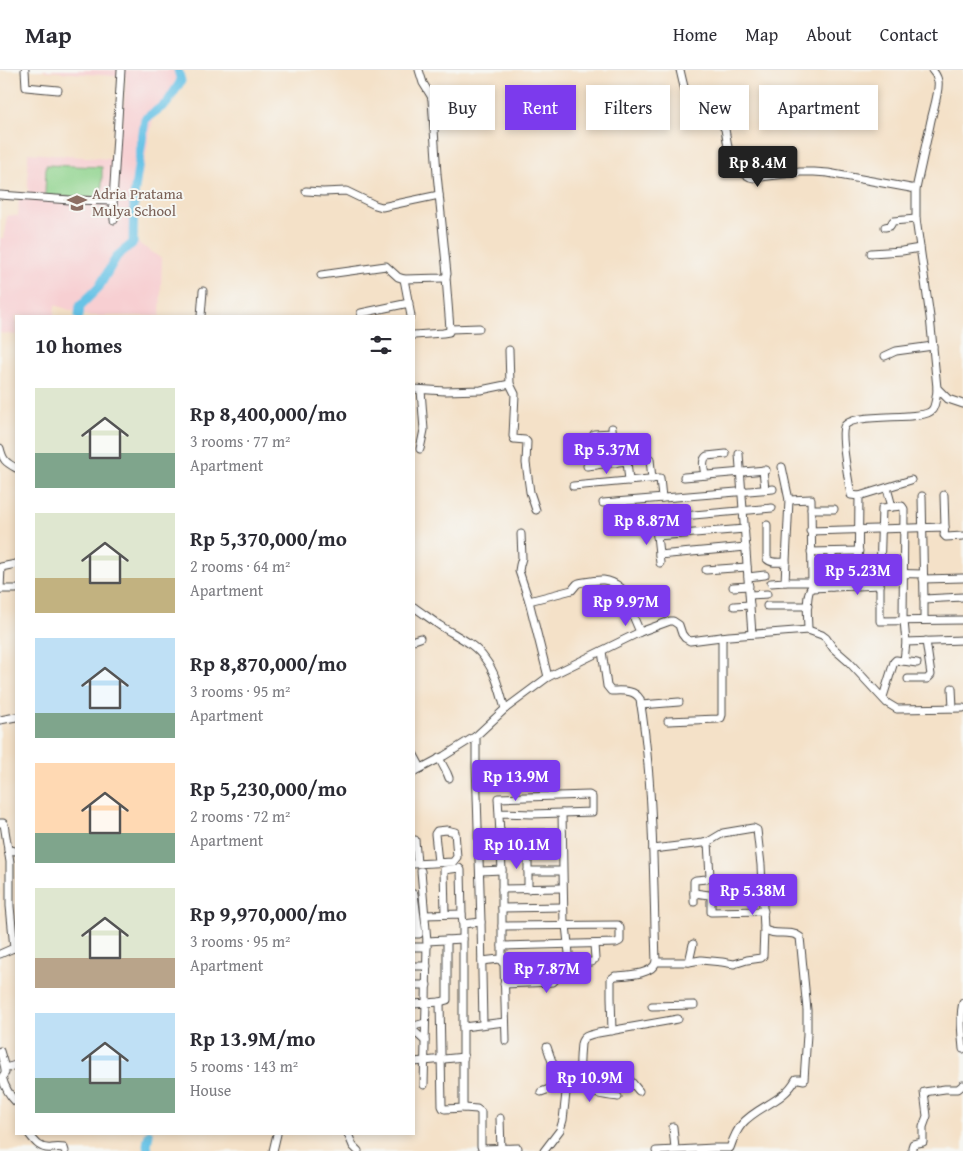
<!DOCTYPE html>
<meta charset="utf-8">
<style>
:root{--surface:#fff;--page:#f7f7f7;--text:#2b2b33;--muted:#7c7c81;--line:#e1e1e2;--accent:#7c3aed}
body{margin:0;font-family:"Gentium Book Plus",serif;background:var(--page);color:var(--text);height:100vh;display:flex;flex-direction:column;font-size:19px;white-space:nowrap}
*{box-sizing:border-box;margin:0}
p{font-size:16px;color:var(--muted)}
.icon{flex:none;width:28px;height:28px;fill:none;stroke:currentColor;stroke-width:2;stroke-linecap:round;stroke-linejoin:round}
.map{position:relative;flex:1;overflow:hidden}
.panel{position:absolute;left:15px;top:245px;width:400px;height:820px;display:flex;flex-direction:column;background:var(--surface);border-radius:0px;box-shadow:0 2px 8px #0003}
.panel>*{flex:none}
.banner{position:absolute;left:430px;top:15px;width:458px;height:45px;display:flex;gap:10px}
.price{position:absolute;translate:-50% -42px;padding:0 11px;border-radius:5px;background:var(--accent);color:#fff;font-size:16px;line-height:32px;filter:drop-shadow(0 1px 2px #0008)}
.price::after{content:'';position:absolute;left:50%;top:30px;width:15px;height:11px;margin-left:-8px;background:inherit;clip-path:polygon(0 0,100% 0,50% 100%)}
.price.current{background:#222;color:#fff}
ul{padding:0;list-style:none}
li{display:flex;align-items:center;gap:15px;height:125px;padding:0 20px}
li span{display:grid;place-items:center;flex:none;width:140px;height:100px;border-radius:0px;color:#555}
li>.icon{margin-inline-start:auto}
span .icon{width:60px;height:60px;fill:#fffc;stroke-width:1}
li b{font-size:21px}
h2{display:flex;justify-content:space-between;align-items:center;height:60px;padding:0 20px;font-size:21px}
.chip{padding:0 18px;border-radius:0px;background:var(--surface);box-shadow:0 2px 8px #0003;font-size:18px;line-height:45px}
.chip.current{background:var(--accent);color:#fff}
header{display:flex;align-items:center;gap:30px;box-sizing:border-box;height:70px;padding:0 25px;background:var(--surface);border-bottom:1px solid var(--line)}
header strong{font-size:24px}
nav{display:flex;gap:28px;margin-inline-start:auto;font-size:18px}
.map>svg:first-child{display:block}
.built{fill:#f7cfd2}
.park{fill:#8ed38c;stroke:#5c7f5c}
.lines{fill:none;stroke-linecap:round;stroke-linejoin:round}
.river{stroke:#68c3e6;stroke-width:9}
.minor-casing{stroke:#494643;stroke-width:9}
.minor{stroke:#fff;stroke-width:7}
.labels{text-anchor:middle;stroke-width:4;stroke-linejoin:round;paint-order:stroke}
.education-label{font-size:15px;fill:#785e54;stroke:#f6f6f2;text-anchor:start}
</style>
<header>
<strong>Map</strong>
<nav><a>Home</a><a>Map</a><a>About</a><a>Contact</a></nav>
</header>
<div class="map">
<svg width="963" height="1081" viewBox="0 0 963 1081">
<rect width="100%" height="100%" fill="#f6f6f2"/>
<filter id="ink" filterUnits="userSpaceOnUse"><feTurbulence type="fractalNoise" baseFrequency=".02" numOctaves="2"/><feDisplacementMap in="SourceGraphic" scale="10" xChannelSelector="R" yChannelSelector="G"/><feConvolveMatrix kernelMatrix="1 2 1 2 8 2 1 2 1" color-interpolation-filters="sRGB"/></filter>
<filter id="wash" filterUnits="userSpaceOnUse"><feTurbulence type="fractalNoise" baseFrequency=".0096" numOctaves="4" result="noise"/><feDisplacementMap in="SourceGraphic" scale="20" xChannelSelector="R" yChannelSelector="G"/><feGaussianBlur stdDeviation="1.12" result="paint"/><feColorMatrix in="noise" values="0 0 0 0 0 0 0 0 0 0 0 0 0 0 0 0 0 1.4 0 .05"/><feComposite in="paint" operator="in"/></filter>
<g filter="url(#wash)">
<rect width="100%" height="100%" fill="#f4e1c8"/>
<polygon class="built" points="34,0 175,0 177,6 170,28 154,44 137,130 132,137 129,167 162,189 160,246 87,246 55,235 54,246 16,246 16,265 0,263 0,168 4,168 7,145 18,146 19,124 28,123 28,83 111,89 122,53 126,7"/>
<polygon class="park" points="46,95 102,97 102,128 45,126"/>
<g class="lines">
<g class="river">
<polyline points="79,246 80,236 99,217 117,186 133,173 134,126 145,49 167,33 181,11 178,0"/>
<polyline points="148,1081 147,1075 149,1064"/>
</g>
</g>
</g>
<g filter="url(#ink)">
<g class="lines">
<defs>
<g id="minor">
<polyline points="25,0 26,17 58,20"/>
<path d="M680 0C683 12 685 27 694 36 703 46 719 47 725 59L730 89 739 101 750 107 754 108 800 102H814L828 103 916 119"/>
<path d="M932 0C935 3 937 6 938 11 940 21 932 43 930 55L916 119V149L930 247 937 318 948 329 963 334"/>
<polyline points="306,121 323,122 346,121 375,135 382,137 439,125"/>
<polyline points="0,125 70,130 113,131"/>
<polyline points="114,150 113,131 121,0"/>
<polyline points="885,157 890,156 893,151 916,149"/>
<polyline points="871,183 902,181 920,178"/>
<polyline points="321,205 386,196 398,207 404,209 411,246"/>
<polyline points="446,207 450,259"/>
<polyline points="404,209 443,208 446,207 447,204 437,104 432,30 431,26 423,13 419,0"/>
<polyline points="361,243 409,233"/>
<polyline points="201,246 203,221"/>
<polyline points="414,265 443,263 449,262 450,259 479,258"/>
<polyline points="509,280 510,314 515,324 513,366 514,369 525,370 527,372 526,393 530,422 536,440"/>
<polyline points="885,286 896,281 933,276"/>
<polyline points="414,319 445,321 481,320 510,314"/>
<polyline points="612,358 615,393"/>
<path d="M0 378C3 390 5 392 16 398"/>
<polyline points="420,379 424,360 421,320"/>
<polyline points="739,384 752,564"/>
<polyline points="650,389 652,409"/>
<polyline points="596,395 594,364 613,363"/>
<polyline points="587,396 627,391 629,411"/>
<polyline points="763,400 765,419"/>
<path d="M705 405C704 399 701 390 707 386L726 384"/>
<polyline points="684,407 766,400"/>
<polyline points="573,416 660,408 662,428"/>
<polyline points="887,418 891,433 891,437"/>
<polyline points="944,425 945,457"/>
<path d="M859 426 851 425C849 413 840 366 844 357 851 341 924 352 932 340 935 337 937 323 937 318"/>
<polyline points="922,426 924,529 963,527"/>
<polyline points="789,430 811,429 812,515 811,518"/>
<polyline points="603,433 773,419"/>
<polyline points="811,439 834,439"/>
<polyline points="671,447 772,438"/>
<path d="M767 455V489C772 494 780 492 786 492"/>
<polyline points="656,456 660,493"/>
<polyline points="810,461 945,457 944,465 946,467 963,466"/>
<polyline points="521,464 522,488 520,495 519,501 529,531 548,607"/>
<polyline points="657,466 745,459"/>
<polyline points="811,482 859,481"/>
<polyline points="832,482 832,517"/>
<polyline points="659,485 746,477"/>
<polyline points="706,500 747,497"/>
<polyline points="880,503 882,438 902,436 904,439 903,550"/>
<polyline points="748,507 765,505"/>
<polyline points="923,509 963,508"/>
<polyline points="785,512 812,512"/>
<polyline points="771,513 785,512 789,430 782,397"/>
<polyline points="858,515 859,426 911,410"/>
<polyline points="880,515 880,551 963,550"/>
<polyline points="733,517 749,516"/>
<polyline points="0,519 1,497 16,494"/>
<polyline points="0,519 16,519"/>
<polyline points="750,525 767,524"/>
<polyline points="924,529 924,550"/>
<path d="M529 531 572 520 577 514 579 513C596 510 607 506 621 518L640 562"/>
<polyline points="734,536 750,535"/>
<polyline points="767,536 808,536"/>
<path d="M414 537C422 543 431 549 439 555 456 566 473 572 485 589 496 603 500 622 505 639"/>
<polyline points="904,551 906,572"/>
<path d="M808 560C808 549 805 526 811 518L880 515V503L923 504"/>
<polyline points="414,570 420,568"/>
<path d="M602 581 607 616 611 621C621 621 634 619 640 629 654 715 653 805 656 892 652 905 627 905 615 906L611 909V927L612 961"/>
<polyline points="904,591 906,572 963,570"/>
<polyline points="908,609 927,609 931,605 926,571"/>
<polyline points="952,618 953,638"/>
<polyline points="883,627 894,592 896,590 917,593"/>
<polyline points="641,635 679,632"/>
<polyline points="0,650 16,647"/>
<polyline points="668,651 718,649 721,648 722,645 722,567"/>
<polyline points="476,666 476,694 481,852 483,954"/>
<polyline points="414,685 421,698"/>
<polyline points="439,688 447,703 449,708"/>
<polyline points="414,702 444,686 476,666 505,639 548,607 640,562 670,551 673,551 679,555 682,564 685,568 690,571 729,566 808,560 822,565 826,568 833,578 849,592 887,633 897,639 963,638"/>
<polyline points="562,743 564,855"/>
<polyline points="0,753 3,753 4,754 10,792 10,836 14,878"/>
<polyline points="501,763 562,763"/>
<polyline points="415,770 417,793"/>
<path d="M653 779 703 773 708 772 723 763 753 758 757 760 761 795 764 859C774 867 790 859 800 867L807 940V964L804 1010 799 1009H796C784 1032 757 1036 742 1054 736 1061 733 1069 730 1078H714L656 1081"/>
<polyline points="8,780 16,781"/>
<polyline points="502,782 562,782"/>
<polyline points="528,782 528,819"/>
<polyline points="414,794 453,792 457,787 455,762 447,760 437,761 435,764 438,792"/>
<polyline points="421,801 427,871"/>
<polyline points="480,801 502,800"/>
<polyline points="528,801 562,801"/>
<polyline points="502,819 562,818"/>
<polyline points="694,823 709,825 711,826 711,842 764,841"/>
<polyline points="414,824 419,864 414,864"/>
<polyline points="694,832 694,811 696,810 707,809 710,807 708,772"/>
<polyline points="502,838 563,837"/>
<polyline points="445,844 444,800 459,798 461,800 462,844"/>
<polyline points="425,845 462,844 463,854"/>
<polyline points="481,852 463,854 463,1034 464,1038 477,1039 481,1042 481,1076 482,1079 518,1078"/>
<polyline points="566,855 570,893"/>
<polyline points="502,856 618,855 620,858 620,871 616,873 502,876"/>
<polyline points="594,874 595,889"/>
<polyline points="414,877 427,877"/>
<polyline points="0,884 16,877"/>
<polyline points="482,891 499,889 502,888 502,800 498,728 589,725 592,727 592,742 532,744 500,743"/>
<polyline points="502,892 504,894 506,971"/>
<polyline points="656,892 689,892 701,890 722,892 734,894 747,890 761,888 763,886 764,859"/>
<polyline points="689,892 693,874"/>
<polyline points="504,894 592,892"/>
<polyline points="414,896 427,896"/>
<polyline points="504,914 553,912 555,910 555,893"/>
<polyline points="414,915 427,915"/>
<polyline points="440,932 442,1036 443,1038 445,1039 464,1038"/>
<path d="M963 933C959 945 962 966 963 979"/>
<polyline points="414,934 426,933 427,871 463,869"/>
<polyline points="652,936 694,935"/>
<polyline points="414,956 425,953"/>
<polyline points="463,957 505,952"/>
<polyline points="414,961 425,971"/>
<polyline points="547,977 560,1015"/>
<polyline points="0,981 5,998 16,995"/>
<polyline points="414,992 464,987"/>
<path d="M5 998V1003L2 1007C5 1018 9 1025 16 1032"/>
<polyline points="424,1015 426,933 440,932 447,930 447,870"/>
<path d="M541 1022 560 1015 618 1004C628 1005 632 1013 639 1021"/>
<path d="M618 1027C610 1026 593 1024 587 1020 577 1014 580 985 581 974 583 965 590 965 598 963L678 949"/>
<polyline points="500,1048 501,1081"/>
<polyline points="673,1057 675,1079"/>
<path d="M29 1064C35 1072 41 1080 52 1078 57 1077 59 1077 64 1078L65 1081"/>
<polyline points="348,1064 353,1076 358,1081"/>
<polyline points="273,1081 277,1064"/>
<polyline points="544,1081 560,1060 563,1050 567,1014"/>
<polyline points="912,1081 912,1077 913,1074 923,1072 923,1057 927,1046 924,1022 945,1019 958,1019 963,1015"/>
</g>
</defs>
<use href="#minor" class="minor-casing"/>
<use href="#minor" class="minor"/>
</g>
</g>
<defs>
<symbol id="school-bare" viewBox="-9 -9 18 18"><path d="M0-5L7-2L0 1L-7-2ZM-4 1L0 2.5L4 1V4Q0 6-4 4Z" fill="#8d6e63" stroke="#f6f6f2" stroke-width="2.5" paint-order="stroke"/></symbol>
</defs>
<g fill-rule="evenodd">
<use href="#school-bare" x="63" y="119" width="28" height="28"/>
</g>
<g class="labels">
<g class="education-label">
<text x="92" y="129">Adria Pratama<tspan x="92" dy="17">Mulya School</tspan></text>
</g>
</g>
</svg>
<b class="price current" style="left:758px;top:118px">Rp 8.4M</b>
<b class="price" style="left:607px;top:405px">Rp 5.37M</b>
<b class="price" style="left:647px;top:476px">Rp 8.87M</b>
<b class="price" style="left:858px;top:526px">Rp 5.23M</b>
<b class="price" style="left:626px;top:557px">Rp 9.97M</b>
<b class="price" style="left:516px;top:732px">Rp 13.9M</b>
<b class="price" style="left:517px;top:800px">Rp 10.1M</b>
<b class="price" style="left:753px;top:846px">Rp 5.38M</b>
<b class="price" style="left:547px;top:924px">Rp 7.87M</b>
<b class="price" style="left:590px;top:1033px">Rp 10.9M</b>
<div class="banner">
<a class="chip">Buy</a>
<a class="chip current">Rent</a>
<a class="chip">Filters</a>
<a class="chip">New</a>
<a class="chip">Apartment</a>
</div>
<section class="panel">
<h2>10 homes<svg class="icon" aria-label="filters" viewBox="0 0 24 24"><path d="M4 7h16M4 17h16"/><circle cx="9" cy="7" r="2"/><circle cx="15" cy="17" r="2"/></svg></h2>
<ul>
<li><span style="background:linear-gradient(#dfe7d0 65%,#7fa58c 0)"><svg class="icon" aria-label="home" viewBox="0 0 24 24"><path d="M3 11l9-7 9 7M6 9v11h12V9"/></svg></span><div><b>Rp 8,400,000/mo</b><p>3 rooms · 77 m²</p><p>Apartment</p></div></li>
<li><span style="background:linear-gradient(#dfe7d0 65%,#c2b280 0)"><svg class="icon" aria-label="home" viewBox="0 0 24 24"><path d="M3 11l9-7 9 7M6 9v11h12V9"/></svg></span><div><b>Rp 5,370,000/mo</b><p>2 rooms · 64 m²</p><p>Apartment</p></div></li>
<li><span style="background:linear-gradient(#bfe0f5 75%,#7fa58c 0)"><svg class="icon" aria-label="home" viewBox="0 0 24 24"><path d="M3 11l9-7 9 7M6 9v11h12V9"/></svg></span><div><b>Rp 8,870,000/mo</b><p>3 rooms · 95 m²</p><p>Apartment</p></div></li>
<li><span style="background:linear-gradient(#ffd9b3 70%,#7fa58c 0)"><svg class="icon" aria-label="home" viewBox="0 0 24 24"><path d="M3 11l9-7 9 7M6 9v11h12V9"/></svg></span><div><b>Rp 5,230,000/mo</b><p>2 rooms · 72 m²</p><p>Apartment</p></div></li>
<li><span style="background:linear-gradient(#dfe7d0 70%,#b9a48a 0)"><svg class="icon" aria-label="home" viewBox="0 0 24 24"><path d="M3 11l9-7 9 7M6 9v11h12V9"/></svg></span><div><b>Rp 9,970,000/mo</b><p>3 rooms · 95 m²</p><p>Apartment</p></div></li>
<li><span style="background:linear-gradient(#bfe0f5 65%,#7fa58c 0)"><svg class="icon" aria-label="home" viewBox="0 0 24 24"><path d="M3 11l9-7 9 7M6 9v11h12V9"/></svg></span><div><b>Rp 13.9M/mo</b><p>5 rooms · 143 m²</p><p>House</p></div></li>
</ul>
</section>
</div>
